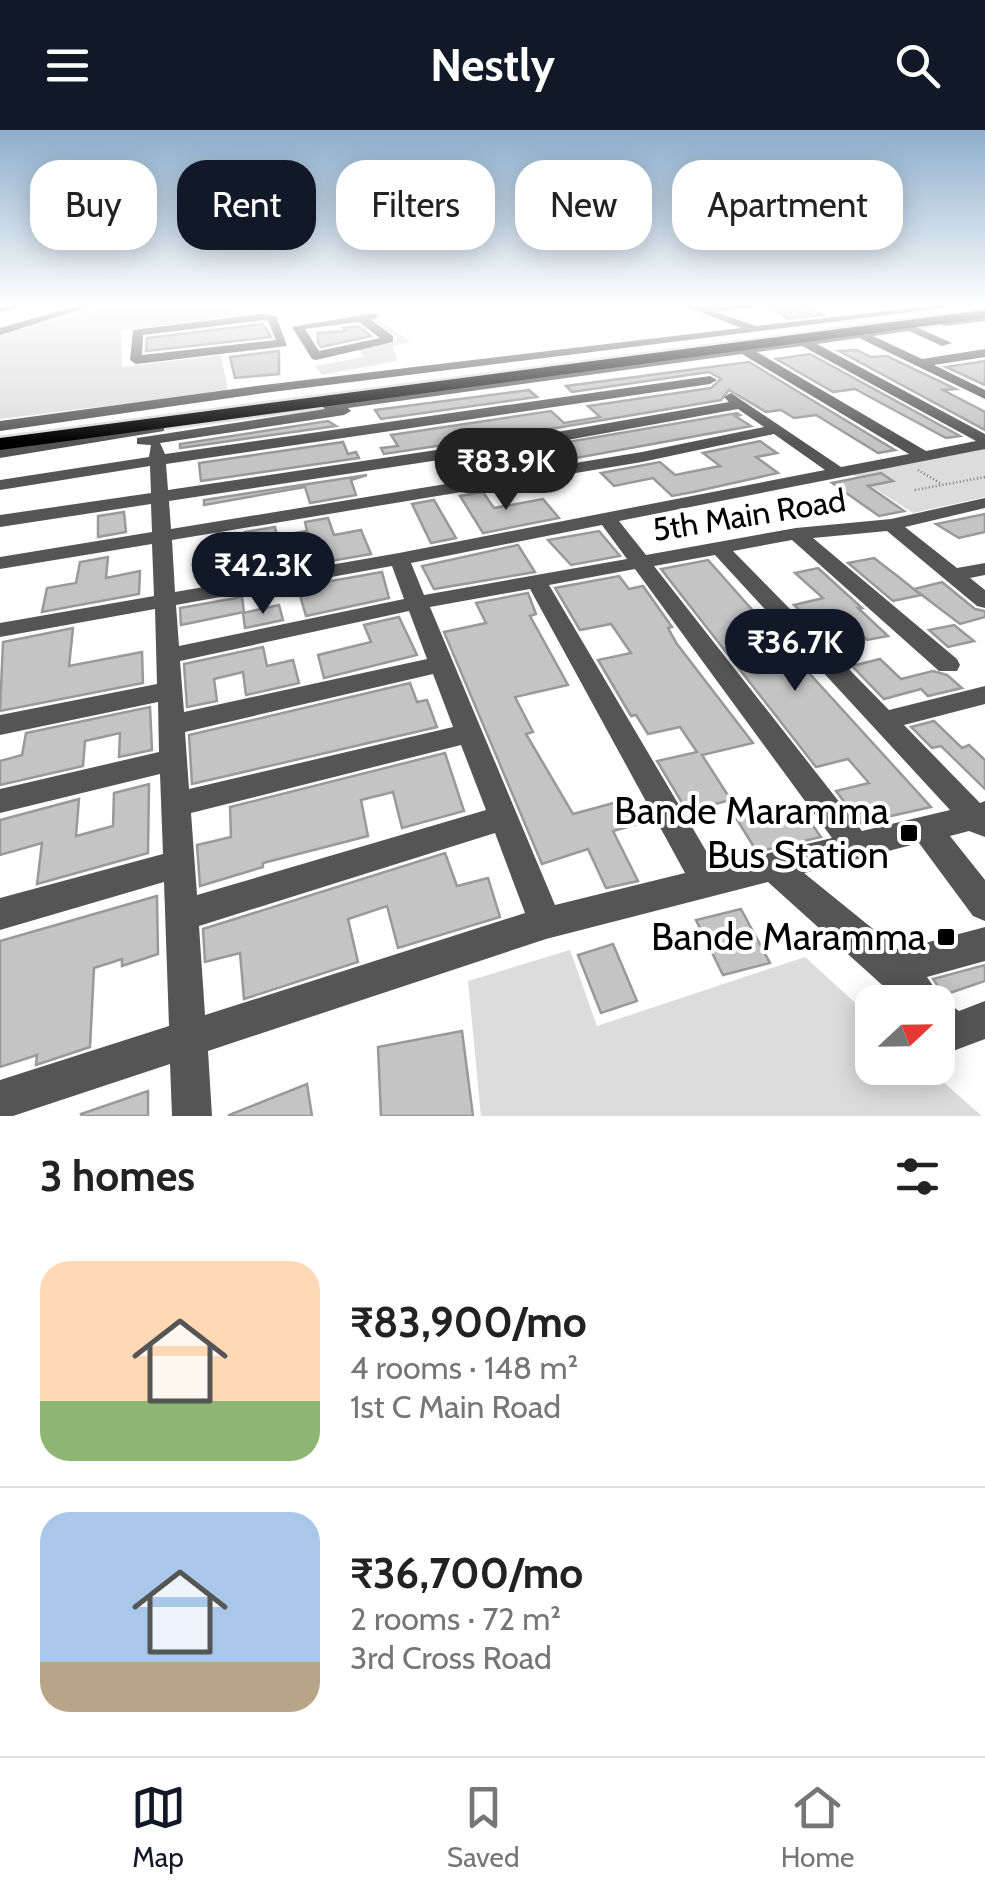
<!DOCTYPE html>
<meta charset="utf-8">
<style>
:root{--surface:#fff;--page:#f6f6f6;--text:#222;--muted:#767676;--line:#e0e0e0;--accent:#111827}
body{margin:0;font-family:Cabin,sans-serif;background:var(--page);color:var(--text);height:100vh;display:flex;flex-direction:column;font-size:38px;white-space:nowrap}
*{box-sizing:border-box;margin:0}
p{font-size:32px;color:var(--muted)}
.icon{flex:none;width:55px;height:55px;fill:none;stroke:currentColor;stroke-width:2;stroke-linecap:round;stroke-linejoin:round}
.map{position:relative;height:986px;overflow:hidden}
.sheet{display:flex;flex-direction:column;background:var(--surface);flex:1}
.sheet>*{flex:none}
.top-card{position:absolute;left:30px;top:30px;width:925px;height:90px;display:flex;gap:20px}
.needle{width:65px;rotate:68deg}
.buttons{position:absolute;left:855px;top:855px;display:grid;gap:20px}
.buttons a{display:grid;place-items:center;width:100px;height:100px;border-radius:20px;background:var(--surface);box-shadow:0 5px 25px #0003;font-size:50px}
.price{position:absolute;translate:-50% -85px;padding:0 22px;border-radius:35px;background:var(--accent);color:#fff;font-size:32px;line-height:65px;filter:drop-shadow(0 2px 5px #0008)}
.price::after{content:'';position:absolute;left:50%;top:60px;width:30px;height:22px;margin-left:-15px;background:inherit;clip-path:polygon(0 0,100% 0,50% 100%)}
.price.active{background:#222;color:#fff}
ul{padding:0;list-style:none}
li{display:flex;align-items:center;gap:30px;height:250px;padding:0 40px}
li+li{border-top:2px solid var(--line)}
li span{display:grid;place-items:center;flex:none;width:280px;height:200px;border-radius:30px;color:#555}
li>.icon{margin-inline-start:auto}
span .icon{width:120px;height:120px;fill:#fffc;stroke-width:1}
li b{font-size:42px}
h2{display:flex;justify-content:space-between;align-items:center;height:120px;padding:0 40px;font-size:42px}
.pill{padding:0 35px;border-radius:30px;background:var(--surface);box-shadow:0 5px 25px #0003;font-size:35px;line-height:90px}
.pill.active{background:var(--accent);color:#fff}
header{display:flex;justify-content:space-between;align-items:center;height:130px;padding:0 40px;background:var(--accent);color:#fff;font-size:45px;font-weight:800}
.dock{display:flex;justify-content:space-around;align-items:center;height:140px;border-top:2px solid var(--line);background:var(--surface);font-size:28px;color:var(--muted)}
.dock a{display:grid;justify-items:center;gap:5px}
.dock .active{color:var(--accent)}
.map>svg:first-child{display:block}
.green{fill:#dcdcdc}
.building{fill:#c4c4c4;stroke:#999;stroke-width:2.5}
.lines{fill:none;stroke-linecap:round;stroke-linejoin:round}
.highway-casing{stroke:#dbdbdb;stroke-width:5}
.path{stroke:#777;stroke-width:2.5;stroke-dasharray:1 2.5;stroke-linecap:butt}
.minor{fill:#555;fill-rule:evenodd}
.highway{fill:#000;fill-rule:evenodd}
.poi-dot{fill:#000;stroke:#fff;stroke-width:4}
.labels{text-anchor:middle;stroke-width:8;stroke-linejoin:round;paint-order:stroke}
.street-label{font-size:32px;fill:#000;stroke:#fff}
.near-poi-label{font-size:38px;fill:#000;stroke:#fff;text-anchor:end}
</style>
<header><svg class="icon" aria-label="menu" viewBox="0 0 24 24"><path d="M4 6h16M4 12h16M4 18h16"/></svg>Nestly<svg class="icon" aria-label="search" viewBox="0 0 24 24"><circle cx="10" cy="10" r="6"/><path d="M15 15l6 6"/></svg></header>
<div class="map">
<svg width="985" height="986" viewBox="0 0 985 986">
<rect width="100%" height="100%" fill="#fff"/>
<g class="green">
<polygon points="114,174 145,177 157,174 228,174 234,187 121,200 122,237 221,225 228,261 0,289 0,205"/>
<polygon points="376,187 411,212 393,216 397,231 322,245 315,236 364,227 358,220 394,212 397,208 369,188"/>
<polygon points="985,318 985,367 913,383 849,342"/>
<polygon points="570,820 597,896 805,827 872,888 872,938 927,938 982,986 481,986 468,851"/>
</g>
<g class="building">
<polygon points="767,174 802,174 823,185 788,189"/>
<polygon points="263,194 271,207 146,221 147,208"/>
<polygon points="358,196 371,206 321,217 318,213 318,203 346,201 343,198"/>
<polygon points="857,220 871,227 887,226 956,259 943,260 985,282 985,300 839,221"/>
<polygon points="279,221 279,244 235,248 230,227"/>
<polygon points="810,224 960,306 946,308 855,259 833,262 776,229"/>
<polygon points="985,231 985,255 946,237"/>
<polygon points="749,232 895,320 878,323 816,285 794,288 781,280 766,282 729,260 721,270 550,299 384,324 381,318 398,316 391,305 551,281 564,293 600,287 588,276 711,258 721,249 709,242 572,262 566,256"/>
<polygon points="529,260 537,267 381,289 375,280"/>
<polygon points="737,283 740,285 735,286 751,296 527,337 516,325 440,334"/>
<polygon points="328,291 336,296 180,318 180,314"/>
<polygon points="760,311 777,323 756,327 778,343 693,362 672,366 653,348 614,356 601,343 660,332 675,345 720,336 703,323"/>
<polygon points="343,312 348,324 356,322 359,328 201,351 199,333"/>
<polygon points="881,343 893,351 868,356 904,381 879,386 832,353"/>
<polygon points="367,345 351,350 356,365 310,373 305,357 204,375 204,370"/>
<polygon points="483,362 494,378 543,369 559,388 483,403 460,366"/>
<polygon points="434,370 456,408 431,413 412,374"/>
<polygon points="124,382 126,402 98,407 98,386"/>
<polygon points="985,384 985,402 959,408 936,394"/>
<polygon points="328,388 334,405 361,400 371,424 220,450 218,427 249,421 245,402 275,397 277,406 307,401 305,392"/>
<polygon points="599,401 620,426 571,435 548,410"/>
<polygon points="518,415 535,442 434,459 422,436"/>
<polygon points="108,427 106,448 140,441 139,464 42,482 47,458 76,453 80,432"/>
<polygon points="874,428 900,448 921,465 893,471 848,433"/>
<polygon points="708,430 779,510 931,677 860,693 836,661 869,653 848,629 816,637 661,439"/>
<polygon points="818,438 862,478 858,478 888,506 867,510 835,480 806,487 794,475 823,468 795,443"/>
<polygon points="382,442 389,468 306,486 299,462 287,465 286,459"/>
<polygon points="619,446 629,459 643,456 672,497 668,498 677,514 753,613 702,625 731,670 687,681 657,631 697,622 680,597 648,604 636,585 631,586 598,530 631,523 611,494 580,500 555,458"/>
<polygon points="942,452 975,479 985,481 985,487 960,494 914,459"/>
<polygon points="528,463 536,484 530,486 568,555 515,567 533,602 526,604 573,684 621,671 635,695 613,701 638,751 606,758 588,719 542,734 444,502 486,493 476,473"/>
<polygon points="242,467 244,482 181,495 180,478"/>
<polygon points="279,475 283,490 245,498 243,483"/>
<polygon points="399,487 417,525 324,548 318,525 371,512 364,495"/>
<polygon points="954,495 974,511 948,517 929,500"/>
<polygon points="73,498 69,536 142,522 143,553 0,581 3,512"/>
<polygon points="263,517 267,536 293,530 299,553 246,565 243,542 214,549 217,571 187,577 184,534"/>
<polygon points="880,529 901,549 933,541 947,545 962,558 928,566 921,559 884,569 852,536"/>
<polygon points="410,553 417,572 427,570 437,597 192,654 189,605"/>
<polygon points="150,577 152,620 119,627 120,603 85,611 83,636 0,655 0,631 22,625 26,603"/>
<polygon points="934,591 962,618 969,615 985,630 985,659 941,616 932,618 911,597"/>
<polygon points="445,623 464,681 402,698 393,662 361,670 368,706 263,733 263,737 200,756 197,715 231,707 230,677"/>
<polygon points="149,654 148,723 37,754 42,713 0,725 0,690 79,669 76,706 113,696 114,663"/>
<polygon points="796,672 821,707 757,722 736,688"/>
<polygon points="445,723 457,756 488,748 500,787 398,818 387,776 348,789 358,832 244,869 240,823 205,832 203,799"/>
<polygon points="157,766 158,824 122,836 122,829 94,838 90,917 36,935 37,925 0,937 0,811"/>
<polygon points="741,779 770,833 723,845 696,790"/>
<polygon points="613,814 637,871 601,883 578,825"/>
<polygon points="985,835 985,851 944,865 933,849"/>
<polygon points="462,901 473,986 381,986 378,917"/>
<polygon points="307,954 312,986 229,986 229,985"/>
<polygon points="148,961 148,986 82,986 81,984"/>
</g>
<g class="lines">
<defs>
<polygon id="highway" points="985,180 985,188 0,320 0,308"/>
</defs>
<use href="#highway" class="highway-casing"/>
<g class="path">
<polyline points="918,340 940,353"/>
<polyline points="915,360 985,347"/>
</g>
<g class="minor">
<polygon points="12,174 28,174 0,183 0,177"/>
<polygon points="83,174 98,174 0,205 0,198"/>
<polygon points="391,174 565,174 560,177 396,177"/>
<polygon points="679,174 764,174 759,177 713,181 756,196 947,174 975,174 264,263 0,301 0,291 264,255 741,198"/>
<path d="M374 183 379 186 371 190 393 206V212L316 230 312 229 292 197ZM359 192 380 208 319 221 305 199Z"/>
<path d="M263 184 276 186 287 216 136 234 130 230 133 200ZM263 190 268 191 276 210 142 225 143 205Z"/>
<polygon points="985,185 985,191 944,196 938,193"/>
<path d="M909 194 952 213 942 216 909 201 873 206 922 229 985 219V227L934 235 985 260V269L859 208 817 214 985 304V319L619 391 646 425 796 398 891 389 985 368V378L905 397 957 438 985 433V445L970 448 985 460V478L977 476 887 401 813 408 957 529 960 535 957 541H939L792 410 733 421 889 580 985 556V574L904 595 980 673 985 671V707L969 701 950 706 985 750V791L973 786 919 713 804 743 899 820 985 797V831L927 847 942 869 959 881 985 871V909L953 921 940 915 938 872H901L768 752 546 809 208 921 212 986H172L170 934 13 986H0V950L169 896 164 752 0 800V768L163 724 160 644 0 683V659L159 622 158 572 0 605V585L157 554 155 479 0 507V493L154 466 152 414 0 439V427L152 402 151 374 0 397V385L151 363 150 336 0 360V350L149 327 151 315 137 314V308L325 279 322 276 329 272ZM802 216 976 311 926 321 757 222ZM742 224 909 324 841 337 731 263 724 267 729 272 551 303 168 360 166 334 710 254 717 250 710 246 165 324 160 313 344 285 351 281 348 278ZM738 279 764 297 642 322 171 399 169 371 551 313ZM774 304 825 340 399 423 175 462 172 410 642 332ZM602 395 627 429 424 465 411 433ZM715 425 950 680 862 701 654 436ZM392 436 404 469 179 516 176 475ZM635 439 832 708 715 736 549 455ZM530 459 685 743 555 775 430 477ZM409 481 427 529 184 582 180 531ZM433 544 453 597 189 659 185 602ZM461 615 486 680 197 765 191 683ZM495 703 525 783 205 885 199 796Z"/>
<polygon points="159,293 164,295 164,301 0,328 0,318"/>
</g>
<use href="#highway" class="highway"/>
</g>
<linearGradient id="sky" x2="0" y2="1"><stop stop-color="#8cadcc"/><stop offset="0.56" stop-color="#fff"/><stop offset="1" stop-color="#fff" stop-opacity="0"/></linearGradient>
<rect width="985" height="312" fill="url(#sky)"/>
<g class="poi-dot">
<rect x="899" y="693" width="20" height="20" rx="5"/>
<rect x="936" y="797" width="20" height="20" rx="5"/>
</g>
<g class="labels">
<g class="street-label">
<text transform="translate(749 385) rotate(-9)" y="11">5th Main Road</text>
</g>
<g class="near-poi-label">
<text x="889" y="694">Bande Maramma<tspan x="889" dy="44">Bus Station</tspan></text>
<text x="926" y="820">Bande Maramma</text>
</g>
</g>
</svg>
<div class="buttons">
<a><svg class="needle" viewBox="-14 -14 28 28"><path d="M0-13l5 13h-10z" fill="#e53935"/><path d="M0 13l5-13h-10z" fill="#767676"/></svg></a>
</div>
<b class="price active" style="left:506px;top:383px">₹83.9K</b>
<b class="price" style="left:263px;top:487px">₹42.3K</b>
<b class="price" style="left:795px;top:564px">₹36.7K</b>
<div class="top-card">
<a class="pill">Buy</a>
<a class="pill active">Rent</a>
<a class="pill">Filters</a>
<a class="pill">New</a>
<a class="pill">Apartment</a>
</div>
</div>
<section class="sheet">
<h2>3 homes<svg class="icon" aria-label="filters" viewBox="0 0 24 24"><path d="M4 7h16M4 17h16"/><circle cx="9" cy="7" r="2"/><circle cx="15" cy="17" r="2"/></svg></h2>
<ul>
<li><span style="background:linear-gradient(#ffd9b3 70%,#8fb573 0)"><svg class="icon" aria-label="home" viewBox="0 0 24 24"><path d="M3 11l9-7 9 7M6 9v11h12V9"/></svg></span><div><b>₹83,900/mo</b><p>4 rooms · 148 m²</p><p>1st C Main Road</p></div></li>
<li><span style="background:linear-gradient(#a9c7e8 75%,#b9a48a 0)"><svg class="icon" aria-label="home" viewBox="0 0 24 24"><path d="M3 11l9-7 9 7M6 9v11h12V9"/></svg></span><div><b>₹36,700/mo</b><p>2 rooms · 72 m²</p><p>3rd Cross Road</p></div></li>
</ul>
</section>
<nav class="dock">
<a class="active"><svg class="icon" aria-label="map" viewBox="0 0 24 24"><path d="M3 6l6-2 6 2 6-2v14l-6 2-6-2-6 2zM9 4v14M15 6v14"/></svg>Map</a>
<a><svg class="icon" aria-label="saved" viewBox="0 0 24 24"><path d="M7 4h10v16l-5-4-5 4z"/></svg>Saved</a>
<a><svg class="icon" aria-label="home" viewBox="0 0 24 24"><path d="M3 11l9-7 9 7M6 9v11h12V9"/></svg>Home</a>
</nav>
